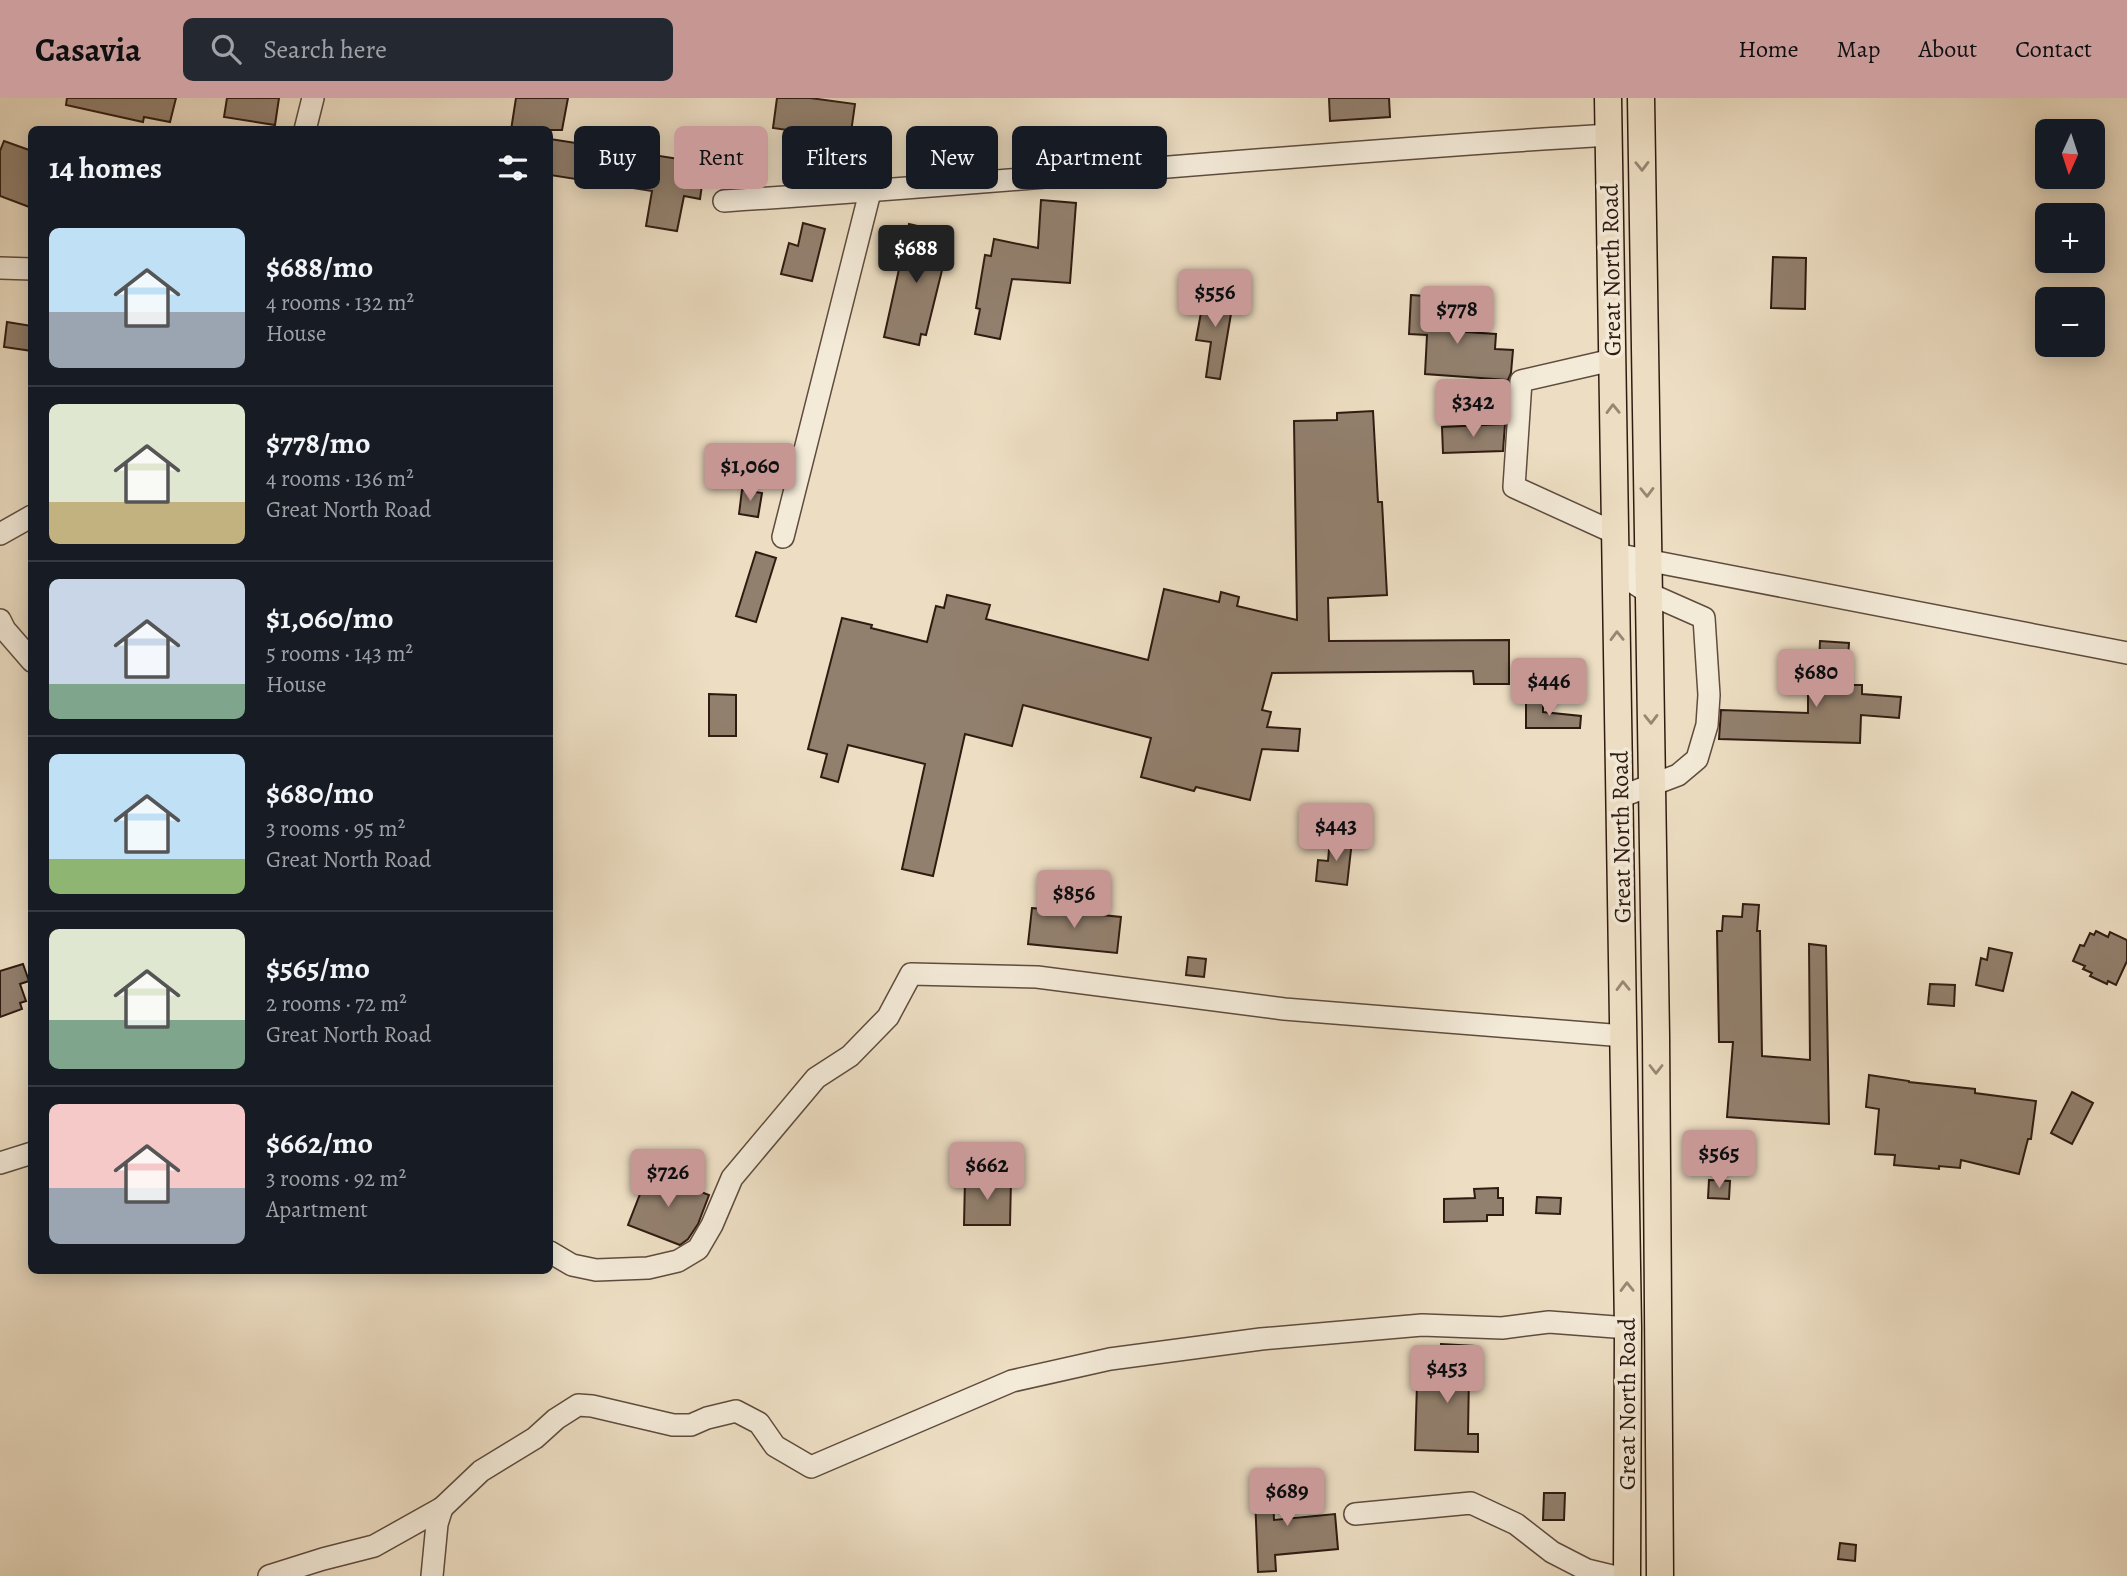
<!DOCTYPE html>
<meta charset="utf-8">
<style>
:root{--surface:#171b24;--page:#242831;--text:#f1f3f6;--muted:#9ea1a6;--line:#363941;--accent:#c59692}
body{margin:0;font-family:Alegreya,serif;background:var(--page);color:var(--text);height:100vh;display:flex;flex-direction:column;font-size:26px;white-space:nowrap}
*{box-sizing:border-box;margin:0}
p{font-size:23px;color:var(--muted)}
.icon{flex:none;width:38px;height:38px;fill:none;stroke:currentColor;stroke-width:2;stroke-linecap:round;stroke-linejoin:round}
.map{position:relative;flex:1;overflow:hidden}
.panel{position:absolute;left:28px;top:28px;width:525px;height:1148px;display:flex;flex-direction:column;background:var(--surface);border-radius:10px;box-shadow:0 4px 18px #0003}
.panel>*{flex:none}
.guide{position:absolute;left:574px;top:28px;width:665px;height:63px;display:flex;gap:14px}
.needle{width:46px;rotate:183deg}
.tools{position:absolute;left:2035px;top:21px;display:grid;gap:14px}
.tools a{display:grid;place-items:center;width:70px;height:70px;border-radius:10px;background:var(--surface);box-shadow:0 4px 18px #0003;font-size:35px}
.price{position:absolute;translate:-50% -60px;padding:0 16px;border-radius:7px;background:var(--accent);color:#111;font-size:23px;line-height:46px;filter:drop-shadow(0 2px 4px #0008)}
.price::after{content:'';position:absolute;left:50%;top:42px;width:21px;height:16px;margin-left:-10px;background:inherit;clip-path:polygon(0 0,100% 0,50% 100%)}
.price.current{background:#222;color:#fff}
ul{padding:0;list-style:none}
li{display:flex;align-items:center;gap:21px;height:175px;padding:0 21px}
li+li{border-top:2px solid var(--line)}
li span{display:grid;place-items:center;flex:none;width:196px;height:140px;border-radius:10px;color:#555}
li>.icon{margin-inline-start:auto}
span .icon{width:84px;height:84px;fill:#fffc;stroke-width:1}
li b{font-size:30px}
h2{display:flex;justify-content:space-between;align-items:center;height:84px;padding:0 21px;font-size:30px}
.pill{padding:0 24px;border-radius:10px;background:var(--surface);box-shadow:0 4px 18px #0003;font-size:24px;line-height:63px}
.pill.current{background:var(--accent);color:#111}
header{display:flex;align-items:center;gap:42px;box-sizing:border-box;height:98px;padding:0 35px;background:var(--accent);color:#111}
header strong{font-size:33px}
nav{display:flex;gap:38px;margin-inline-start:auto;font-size:24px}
.search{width:490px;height:63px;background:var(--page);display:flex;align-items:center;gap:18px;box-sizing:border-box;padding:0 24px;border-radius:10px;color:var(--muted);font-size:26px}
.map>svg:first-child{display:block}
.building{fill:#92806e;stroke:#301b11;stroke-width:2}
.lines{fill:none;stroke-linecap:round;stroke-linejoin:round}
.minor-casing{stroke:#5f4c3e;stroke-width:24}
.major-casing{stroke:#301b11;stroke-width:29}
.minor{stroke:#f3ead8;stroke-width:21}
.major{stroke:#eddec3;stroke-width:26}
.oneway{stroke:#988673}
.labels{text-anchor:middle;stroke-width:7;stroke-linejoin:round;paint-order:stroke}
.street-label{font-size:24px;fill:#301b11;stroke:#f3ead8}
</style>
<header>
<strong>Casavia</strong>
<div class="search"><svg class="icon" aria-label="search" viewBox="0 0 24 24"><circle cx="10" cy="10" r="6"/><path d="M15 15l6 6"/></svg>Search here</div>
<nav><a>Home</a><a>Map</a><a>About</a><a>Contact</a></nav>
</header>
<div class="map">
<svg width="2127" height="1478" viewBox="0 0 2127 1478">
<rect width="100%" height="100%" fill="#eddec3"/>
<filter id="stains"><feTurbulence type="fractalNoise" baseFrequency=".00286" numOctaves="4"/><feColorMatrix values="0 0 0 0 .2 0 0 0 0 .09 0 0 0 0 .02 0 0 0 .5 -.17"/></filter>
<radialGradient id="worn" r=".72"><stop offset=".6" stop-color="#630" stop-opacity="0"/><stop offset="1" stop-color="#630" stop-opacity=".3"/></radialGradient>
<g class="building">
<polygon points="67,0 176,0 170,24 144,19 143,24 66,7"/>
<polygon points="227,0 279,0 275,27 224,19"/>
<polygon points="516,0 568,0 562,32 511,32"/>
<polygon points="777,0 810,0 855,6 850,41 773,30"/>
<polygon points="1329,0 1389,0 1390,19 1330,23"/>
<polygon points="550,41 705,65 700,101 684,98 677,133 646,128 652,93 550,77"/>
<polygon points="4,43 32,53 32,110 0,98 0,53"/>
<polygon points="1041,102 1076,105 1070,185 1012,181 1000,241 975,236 980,211 976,210 985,157 991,158 994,141 1038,150"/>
<polygon points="803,125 825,131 812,183 781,176 789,145 798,148"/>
<polygon points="909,126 943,134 940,150 947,152 926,237 921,236 919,247 884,239"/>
<polygon points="1773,159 1806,160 1805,211 1771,210"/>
<polygon points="1205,193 1234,198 1220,281 1206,279 1211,244 1196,242"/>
<polygon points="1411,197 1439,199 1437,232 1496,236 1495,251 1513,252 1511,275 1508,282 1425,276 1427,237 1409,236"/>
<polygon points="7,224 32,228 32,253 4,249"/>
<polygon points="1373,313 1378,404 1382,404 1387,497 1328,500 1329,543 1509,542 1509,586 1474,586 1473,573 1272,575 1262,612 1271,614 1267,629 1300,631 1298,653 1262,651 1250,702 1196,689 1194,693 1141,679 1151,640 1023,607 1012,648 965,636 933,778 902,771 925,666 848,647 838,684 821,679 827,656 808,651 842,520 872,527 871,530 927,544 936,508 944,510 947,497 990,507 986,521 1148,562 1164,491 1219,504 1221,494 1239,499 1237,508 1297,522 1294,323 1337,322 1337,315"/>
<polygon points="1505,326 1503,353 1443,355 1442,329"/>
<polygon points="742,392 762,395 758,419 739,416"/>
<polygon points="756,454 776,460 756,524 736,518"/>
<polygon points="1820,543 1849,545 1846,587 1862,587 1862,596 1901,599 1899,620 1861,617 1860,645 1719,641 1721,612 1808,615 1808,586 1818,587"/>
<polygon points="709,596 736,597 736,638 709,638"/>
<polygon points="1526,603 1543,603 1543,614 1581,618 1580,630 1526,630"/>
<polygon points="1330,741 1352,743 1347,787 1316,783 1318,762 1328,763"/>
<polygon points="1743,806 1759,807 1757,833 1760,833 1762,958 1810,962 1809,846 1826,848 1829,1026 1727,1019 1733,944 1719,944 1717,833 1722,833 1723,818 1742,819"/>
<polygon points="1032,810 1121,819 1117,855 1028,846"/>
<polygon points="2096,833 2108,839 2110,834 2127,842 2127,863 2116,887 2108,883 2107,886 2090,878 2092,875 2083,871 2085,868 2073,863 2080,847 2084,848 2090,835 2094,837"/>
<polygon points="1989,850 2012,855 2003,893 1976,887 1981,860 1987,862"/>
<polygon points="1188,859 1206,861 1204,879 1186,877"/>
<polygon points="23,866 29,883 20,886 26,903 20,905 22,911 0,919 0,873"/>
<polygon points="1930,886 1955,887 1954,908 1928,906"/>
<polygon points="1869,977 1909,983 1909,984 1975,991 1975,995 2036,1003 2031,1041 2028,1041 2019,1076 1961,1062 1960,1070 1939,1068 1939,1071 1894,1067 1895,1057 1875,1056 1879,1011 1866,1009"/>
<polygon points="2072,994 2093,1005 2072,1046 2051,1035"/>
<polygon points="649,1073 709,1097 698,1126 688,1141 680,1147 628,1127"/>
<polygon points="965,1080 1011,1081 1010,1127 964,1127"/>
<polygon points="1709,1082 1730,1083 1729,1101 1708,1100"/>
<polygon points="1498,1090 1498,1100 1503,1100 1503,1117 1487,1117 1487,1123 1444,1124 1444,1101 1475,1100 1474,1091"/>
<polygon points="1537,1099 1561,1100 1560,1116 1536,1115"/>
<polygon points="1441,1246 1475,1248 1473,1275 1469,1275 1468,1336 1478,1336 1478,1354 1415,1352 1417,1286 1439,1287"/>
<polygon points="1254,1373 1272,1373 1274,1422 1335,1416 1338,1451 1275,1457 1276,1473 1258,1474"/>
<polygon points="1544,1395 1565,1395 1564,1422 1543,1422"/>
<polygon points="1840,1445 1856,1447 1855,1463 1838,1461"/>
</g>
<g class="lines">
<defs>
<g id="minor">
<polyline points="305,32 313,0"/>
<path d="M724 103C1019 84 1313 54 1609 37"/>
<polyline points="0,170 32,171"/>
<polyline points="1612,262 1521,283 1514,389 1615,435"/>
<polyline points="0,436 32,418"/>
<polyline points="783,439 870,94"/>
<polyline points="1615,456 2127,555"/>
<polyline points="1615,456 1631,483 1652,497 1704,520 1709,597 1707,627 1697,661 1678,677 1620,699"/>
<polyline points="0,522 5,532 32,563"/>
<polyline points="0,1065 32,1055"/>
<polyline points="550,1154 572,1167 596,1172 648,1170 678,1163 698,1151 712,1127 732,1080 816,980 850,958 888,919 911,876 1037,879 1284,911 1624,938"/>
<polyline points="1355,1416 1471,1405 1516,1426 1552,1454 1587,1472 1612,1478"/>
<polyline points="269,1478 323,1461 374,1448 442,1410 481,1373 535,1340 556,1321 578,1307 592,1308 673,1327 691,1327 707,1320 736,1313 759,1325 775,1348 811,1369 1012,1283 1110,1261 1261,1241 1422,1227 1502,1230 1549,1224 1628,1230"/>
<polyline points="432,1478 437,1426 442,1410"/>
</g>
<g id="major">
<polyline points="1608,0 1628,1230 1627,1478"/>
<polyline points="1641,0 1656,938 1660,1478"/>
</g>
</defs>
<use href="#minor" class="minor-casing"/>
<use href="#major" class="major-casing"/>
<use href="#minor" class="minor"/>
<use href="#major" class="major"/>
</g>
<defs><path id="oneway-chevron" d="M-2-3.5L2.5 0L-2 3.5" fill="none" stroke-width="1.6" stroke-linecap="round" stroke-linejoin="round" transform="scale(1.75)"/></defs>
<g class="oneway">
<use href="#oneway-chevron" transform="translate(1642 68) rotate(89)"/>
<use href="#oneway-chevron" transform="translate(1613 311) rotate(-91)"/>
<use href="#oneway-chevron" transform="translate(1647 394) rotate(89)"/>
<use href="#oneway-chevron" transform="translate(1617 538) rotate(-91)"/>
<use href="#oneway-chevron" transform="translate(1651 621) rotate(89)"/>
<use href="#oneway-chevron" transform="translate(1623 888) rotate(-91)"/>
<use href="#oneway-chevron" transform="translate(1656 971) rotate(90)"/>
<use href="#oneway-chevron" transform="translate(1627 1189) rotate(-91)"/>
</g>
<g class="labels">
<g class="street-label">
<text transform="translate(1611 172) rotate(-91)" y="8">Great North Road</text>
<text transform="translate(1621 739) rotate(-91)" y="8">Great North Road</text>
<text transform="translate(1627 1306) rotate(-90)" y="8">Great North Road</text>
</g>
</g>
<rect width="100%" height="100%" filter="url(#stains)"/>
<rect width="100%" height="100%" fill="url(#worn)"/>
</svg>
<div class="tools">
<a><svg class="needle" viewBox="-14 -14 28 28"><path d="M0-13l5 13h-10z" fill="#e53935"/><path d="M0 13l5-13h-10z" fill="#9ea1a6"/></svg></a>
<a>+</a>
<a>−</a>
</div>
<b class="price current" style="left:916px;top:187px">$688</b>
<b class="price" style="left:1215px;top:231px">$556</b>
<b class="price" style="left:1457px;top:248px">$778</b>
<b class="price" style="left:1473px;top:341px">$342</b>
<b class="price" style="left:750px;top:405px">$1,060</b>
<b class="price" style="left:1816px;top:611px">$680</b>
<b class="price" style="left:1549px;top:620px">$446</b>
<b class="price" style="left:1336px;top:765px">$443</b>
<b class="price" style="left:1074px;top:832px">$856</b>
<b class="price" style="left:1719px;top:1092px">$565</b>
<b class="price" style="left:987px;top:1104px">$662</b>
<b class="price" style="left:668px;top:1111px">$726</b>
<b class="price" style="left:1447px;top:1307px">$453</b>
<b class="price" style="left:1287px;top:1430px">$689</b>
<div class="guide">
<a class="pill">Buy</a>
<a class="pill current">Rent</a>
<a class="pill">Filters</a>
<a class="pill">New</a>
<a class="pill">Apartment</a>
</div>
<section class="panel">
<h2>14 homes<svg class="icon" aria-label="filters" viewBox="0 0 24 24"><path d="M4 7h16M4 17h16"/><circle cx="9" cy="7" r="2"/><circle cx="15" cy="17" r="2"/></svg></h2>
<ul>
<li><span style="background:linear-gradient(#bfe0f5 60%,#9aa5b1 0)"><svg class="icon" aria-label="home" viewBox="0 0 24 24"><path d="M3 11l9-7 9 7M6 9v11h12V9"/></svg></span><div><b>$688/mo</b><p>4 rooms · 132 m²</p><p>House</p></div></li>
<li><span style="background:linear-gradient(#dfe7d0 70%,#c2b280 0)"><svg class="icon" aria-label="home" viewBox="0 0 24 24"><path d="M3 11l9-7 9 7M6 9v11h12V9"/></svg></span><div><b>$778/mo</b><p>4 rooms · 136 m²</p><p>Great North Road</p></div></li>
<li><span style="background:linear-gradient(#c9d6e8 75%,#7fa58c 0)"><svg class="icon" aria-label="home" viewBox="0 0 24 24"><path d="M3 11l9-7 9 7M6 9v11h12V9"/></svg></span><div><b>$1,060/mo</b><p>5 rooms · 143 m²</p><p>House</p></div></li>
<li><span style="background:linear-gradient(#bfe0f5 75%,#8fb573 0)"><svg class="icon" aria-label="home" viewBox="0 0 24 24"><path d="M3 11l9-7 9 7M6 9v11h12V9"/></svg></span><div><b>$680/mo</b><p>3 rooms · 95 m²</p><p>Great North Road</p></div></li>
<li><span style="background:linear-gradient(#dfe7d0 65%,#7fa58c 0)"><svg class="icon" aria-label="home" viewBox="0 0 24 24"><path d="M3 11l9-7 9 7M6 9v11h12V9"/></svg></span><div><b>$565/mo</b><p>2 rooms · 72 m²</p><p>Great North Road</p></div></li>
<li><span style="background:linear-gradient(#f6c9c9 60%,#9aa5b1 0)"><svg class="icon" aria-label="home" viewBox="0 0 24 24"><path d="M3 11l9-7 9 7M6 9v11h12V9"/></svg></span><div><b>$662/mo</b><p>3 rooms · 92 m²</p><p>Apartment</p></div></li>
</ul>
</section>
</div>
